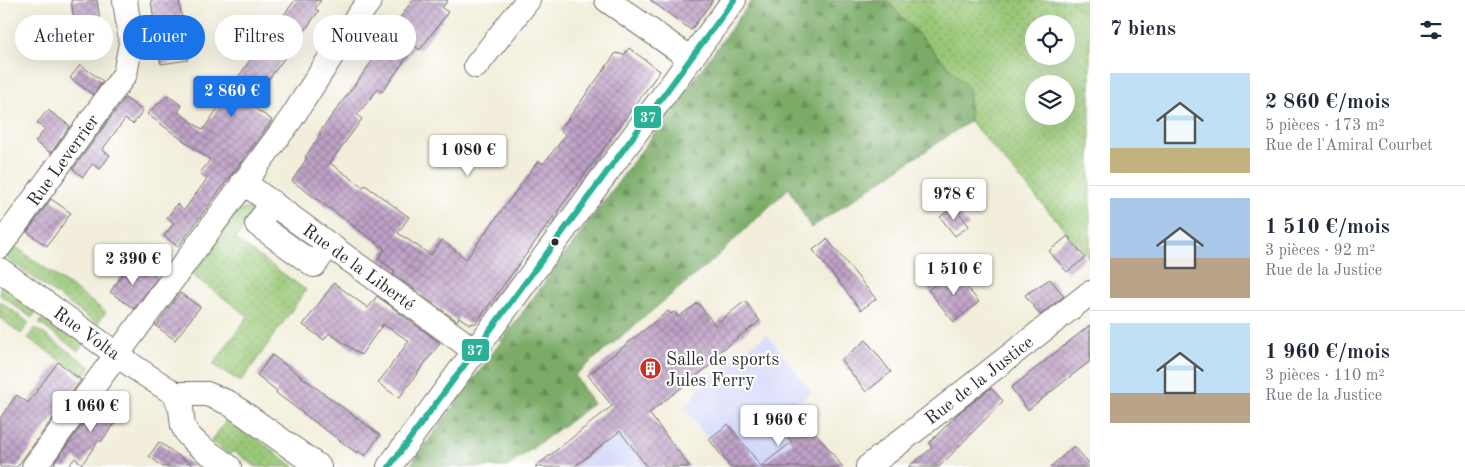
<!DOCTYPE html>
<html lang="fr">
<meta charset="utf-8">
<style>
:root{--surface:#fff;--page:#f2f2f3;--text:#1f2937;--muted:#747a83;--line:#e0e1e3;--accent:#1a73e8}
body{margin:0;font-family:"Old Standard TT",serif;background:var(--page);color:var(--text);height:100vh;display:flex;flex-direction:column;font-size:19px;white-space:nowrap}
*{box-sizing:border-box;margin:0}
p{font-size:16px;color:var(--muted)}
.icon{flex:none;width:28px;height:28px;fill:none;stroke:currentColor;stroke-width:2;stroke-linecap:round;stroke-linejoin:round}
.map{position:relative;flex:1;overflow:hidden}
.sheet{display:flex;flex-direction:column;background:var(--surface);width:375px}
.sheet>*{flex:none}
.guide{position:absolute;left:15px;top:15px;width:475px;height:45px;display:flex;gap:10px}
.fabs{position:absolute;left:1025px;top:15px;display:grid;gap:10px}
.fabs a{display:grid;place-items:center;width:50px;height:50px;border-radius:50%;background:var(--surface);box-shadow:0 5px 20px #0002;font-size:25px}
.price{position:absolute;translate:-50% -42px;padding:0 11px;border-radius:5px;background:#fff;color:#222;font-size:16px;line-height:32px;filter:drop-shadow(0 1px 2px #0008)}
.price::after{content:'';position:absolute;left:50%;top:30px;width:15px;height:11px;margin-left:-8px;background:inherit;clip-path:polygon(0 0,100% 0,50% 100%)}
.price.selected{background:var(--accent);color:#fff}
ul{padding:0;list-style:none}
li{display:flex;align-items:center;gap:15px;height:125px;padding:0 20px}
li+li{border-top:1px solid var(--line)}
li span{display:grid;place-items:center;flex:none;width:140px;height:100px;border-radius:0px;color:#555}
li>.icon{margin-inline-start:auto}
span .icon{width:60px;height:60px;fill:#fffc;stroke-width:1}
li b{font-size:21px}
h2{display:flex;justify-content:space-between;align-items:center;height:60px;padding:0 20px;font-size:21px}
.chip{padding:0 18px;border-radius:22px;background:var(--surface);box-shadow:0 5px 20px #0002;font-size:18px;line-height:45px}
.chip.selected{background:var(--accent);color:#fff}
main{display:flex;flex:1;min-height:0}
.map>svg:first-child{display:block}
.built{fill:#d4d8f9}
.green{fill:url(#green-dots);stroke:#627950;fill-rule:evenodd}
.forest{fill:url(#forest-firs);stroke:#526c49}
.building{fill:url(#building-cross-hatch)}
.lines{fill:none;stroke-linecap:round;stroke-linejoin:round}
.minor-casing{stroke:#716f69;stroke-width:26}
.minor{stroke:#fff;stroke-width:24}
.bus-1-casing{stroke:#fff;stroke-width:10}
.bus-1{stroke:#2ab297;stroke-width:6}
.bus-dot{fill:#2b2b2b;stroke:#fff;stroke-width:2}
.labels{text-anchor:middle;stroke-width:4.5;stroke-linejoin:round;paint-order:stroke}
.street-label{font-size:18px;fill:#2b2b2b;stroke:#fff}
.poi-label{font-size:18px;fill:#2b2b2b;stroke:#fff;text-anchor:start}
.line-badge{stroke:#fff;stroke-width:2}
.badge-label{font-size:14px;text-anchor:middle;font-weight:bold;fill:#fff}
</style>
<main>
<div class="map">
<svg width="1090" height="467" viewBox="0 0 1090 467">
<defs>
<pattern id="green-dots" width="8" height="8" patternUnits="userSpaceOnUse" patternTransform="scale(1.25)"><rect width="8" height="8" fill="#98c776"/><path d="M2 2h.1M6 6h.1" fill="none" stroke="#7ca261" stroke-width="1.8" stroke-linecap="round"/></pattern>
<pattern id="forest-firs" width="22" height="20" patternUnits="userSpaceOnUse" patternTransform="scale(1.25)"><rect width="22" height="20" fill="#7aac67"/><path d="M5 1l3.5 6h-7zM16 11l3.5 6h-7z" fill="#648c55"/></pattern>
<pattern id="building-cross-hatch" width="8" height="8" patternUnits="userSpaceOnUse" patternTransform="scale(1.25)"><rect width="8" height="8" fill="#bfa2c7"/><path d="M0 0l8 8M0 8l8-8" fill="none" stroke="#9b84a2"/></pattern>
</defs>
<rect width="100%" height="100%" fill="#fff"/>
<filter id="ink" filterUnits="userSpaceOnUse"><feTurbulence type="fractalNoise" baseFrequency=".02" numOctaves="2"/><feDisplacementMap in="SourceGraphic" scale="10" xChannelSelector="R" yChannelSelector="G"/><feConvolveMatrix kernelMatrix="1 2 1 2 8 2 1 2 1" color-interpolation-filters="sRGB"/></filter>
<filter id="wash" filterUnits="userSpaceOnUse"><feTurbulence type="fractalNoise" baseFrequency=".0096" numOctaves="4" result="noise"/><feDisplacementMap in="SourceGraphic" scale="20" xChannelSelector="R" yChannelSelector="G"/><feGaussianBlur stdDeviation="1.12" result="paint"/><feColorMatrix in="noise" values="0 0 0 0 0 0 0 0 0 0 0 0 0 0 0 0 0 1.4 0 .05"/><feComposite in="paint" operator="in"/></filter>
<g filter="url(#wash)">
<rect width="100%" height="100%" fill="#f2eedb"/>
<g class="built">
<polygon points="767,334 812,392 794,406 843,467 730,467 683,407 692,400 698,387"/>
<polygon points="605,412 690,467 533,467"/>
</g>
<g class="green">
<path d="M886 0H1090V259L970 121 968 87ZM1034 24H1066V56H1034ZM1034 84H1066V116H1034Z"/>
<polygon points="250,208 258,209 235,239 306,290 241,382 213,365 248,316 192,275 235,211"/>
<polygon points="13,245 106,312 97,324 5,257"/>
<polygon points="0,279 40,306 32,318 0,295"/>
<polygon points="0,301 29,323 21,334 0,318"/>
<polygon points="48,311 87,340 78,351 39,323"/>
<polygon points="35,328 91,367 84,377 28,338"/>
<polygon points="232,413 250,427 247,432 295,467 256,467 234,451 230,455 211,441"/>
</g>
<polygon class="forest" points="752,0 886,0 968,87 970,121 811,228 789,188 713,260 575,375 593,404 507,467 409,467"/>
<g id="blocks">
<g class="building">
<polygon points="71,0 97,0 104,48 79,52"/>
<polygon points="151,0 179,0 188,60 161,64 159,54 154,54 151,36 156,35"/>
<polygon points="295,0 321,0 315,9 319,11 250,105 272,120 178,247 164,236 174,223 167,218 177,204 184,210 207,179 200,173 210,160 147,114 168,95 182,106 178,112 203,130 222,102 221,100"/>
<polygon points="413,0 448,0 442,8 448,12 420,50 415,46 382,92 378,89 357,115 362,119 330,163 363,187 365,185 409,217 398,233 431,255 442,240 466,259 538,161 543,164 566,135 560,130 616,53 624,55 629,48 660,71 476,323 469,324 459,317 457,321 393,274 395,271 378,259 385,249 292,181 307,158 305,157 321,134 319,133 402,21 399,19"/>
<polygon points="650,0 713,0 691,30"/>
<polygon points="80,65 103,81 93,95 70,78"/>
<polygon points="125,98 143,111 133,124 125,119 102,150 110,155 100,169 92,164 83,177 73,169"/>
<polygon points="48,110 70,126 51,153 35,142 45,129 37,123"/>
<polygon points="51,199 71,213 47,246 27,232"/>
<polygon points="954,206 969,226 955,236 940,217"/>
<polygon points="1068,236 1085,258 1067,272 1049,251"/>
<polygon points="827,239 876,299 861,310 813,250"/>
<polygon points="131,263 145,273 148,270 157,277 134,309 110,292"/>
<polygon points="954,271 979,302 954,322 928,290"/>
<polygon points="1050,279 1064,296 1040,315 1025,295"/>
<polygon points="334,283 368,308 377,296 440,343 399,398 378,383 409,341 383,324 361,355 329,333 324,340 303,325"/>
<polygon points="180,293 200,307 175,340 156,326"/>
<polygon points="745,301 760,321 710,359 713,363 649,413 690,467 647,467 620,431 574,467 535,467 612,406 588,375 668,311 671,314 674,312 678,317 698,303 715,325"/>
<polygon points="1090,325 1090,361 1028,410 1011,388"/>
<polygon points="866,340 891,372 866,392 841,360"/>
<polygon points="272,355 380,435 365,456 358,451 357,453 343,443 276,393 277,391 257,375"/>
<polygon points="58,362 81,380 17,467 0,467 0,418 17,395 28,403"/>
<polygon points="991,388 1003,401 939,467 908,467 932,448 929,443 961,411"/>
<polygon points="104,395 124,410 101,442 99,440 82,464 75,458 68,467 59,467 54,463"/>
<polygon points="794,406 843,467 730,467 709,439 728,424 761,466 792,442 776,419"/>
<polygon points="159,442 195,467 163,467 149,456"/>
<polygon points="1074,446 1090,464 1090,467 1050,467"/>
</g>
</g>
</g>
<g filter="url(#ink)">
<use href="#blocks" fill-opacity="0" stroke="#716f69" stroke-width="1"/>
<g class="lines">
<defs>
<g id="minor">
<polyline points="607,0 691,59"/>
<polyline points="476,66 528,0"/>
<polyline points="243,182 475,351"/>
<polyline points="273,203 257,224 314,265 329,245"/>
<polyline points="0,246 125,74 131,43 125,0"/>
<polyline points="0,270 137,369 175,394"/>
<polyline points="34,467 291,119 350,27 370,0"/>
<polyline points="229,467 198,445 188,435 183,426 181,409 175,394 207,394 229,403 319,467"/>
<polyline points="389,467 734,0"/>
<polyline points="868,467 1090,293"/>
</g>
</defs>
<use href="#minor" class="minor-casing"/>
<use href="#minor" class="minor"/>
<defs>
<polyline id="bus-1" points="389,467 734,0"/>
</defs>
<use href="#bus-1" class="bus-1-casing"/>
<use href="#bus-1" class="bus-1"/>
</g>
</g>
<defs>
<symbol id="building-disc" viewBox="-11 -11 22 22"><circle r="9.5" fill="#c8321e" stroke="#fff"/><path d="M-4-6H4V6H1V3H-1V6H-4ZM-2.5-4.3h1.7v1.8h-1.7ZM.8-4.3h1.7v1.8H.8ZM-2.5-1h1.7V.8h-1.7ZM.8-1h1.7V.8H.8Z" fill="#fff"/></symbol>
</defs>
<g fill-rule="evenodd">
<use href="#building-disc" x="638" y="356" width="25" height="25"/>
</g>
<circle class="bus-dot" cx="555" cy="242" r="4.5"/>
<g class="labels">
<g class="street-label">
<text transform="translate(63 160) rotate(-54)" y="6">Rue Leverrier</text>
<text transform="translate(359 267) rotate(36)" y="6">Rue de la Liberté</text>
<text transform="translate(87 333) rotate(36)" y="6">Rue Volta</text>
<text transform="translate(979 380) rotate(-38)" y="6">Rue de la Justice</text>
</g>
<g class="poi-label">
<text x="666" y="365">Salle de sports<tspan x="666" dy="21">Jules Ferry</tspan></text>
</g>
</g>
<g class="line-badge">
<rect x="633" y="105" width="29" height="24" rx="5" fill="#2ab297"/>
<rect x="461" y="338" width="29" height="24" rx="5" fill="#2ab297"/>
</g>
<g class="badge-label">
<text x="648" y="122">37</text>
<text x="475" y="355">37</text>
</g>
</svg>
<div class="fabs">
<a><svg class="icon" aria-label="locate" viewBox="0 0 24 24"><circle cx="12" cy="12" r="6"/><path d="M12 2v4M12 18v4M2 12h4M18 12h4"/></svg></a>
<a><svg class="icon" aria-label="layers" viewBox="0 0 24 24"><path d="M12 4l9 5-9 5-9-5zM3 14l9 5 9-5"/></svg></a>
</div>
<b class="price selected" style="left:232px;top:118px">2 860 €</b>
<b class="price" style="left:468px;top:177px">1 080 €</b>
<b class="price" style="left:954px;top:221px">978 €</b>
<b class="price" style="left:133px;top:286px">2 390 €</b>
<b class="price" style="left:954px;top:296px">1 510 €</b>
<b class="price" style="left:91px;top:433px">1 060 €</b>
<b class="price" style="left:779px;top:447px">1 960 €</b>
<div class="guide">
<a class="chip">Acheter</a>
<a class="chip selected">Louer</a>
<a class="chip">Filtres</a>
<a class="chip">Nouveau</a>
</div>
</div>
<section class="sheet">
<h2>7 biens<svg class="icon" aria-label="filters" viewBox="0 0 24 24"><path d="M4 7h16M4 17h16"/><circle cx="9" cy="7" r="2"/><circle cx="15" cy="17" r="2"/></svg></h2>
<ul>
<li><span style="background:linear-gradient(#bfe0f5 75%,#c2b280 0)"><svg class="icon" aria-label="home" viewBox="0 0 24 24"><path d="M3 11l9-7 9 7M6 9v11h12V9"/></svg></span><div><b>2 860 €/mois</b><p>5 pièces · 173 m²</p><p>Rue de l'Amiral Courbet</p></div></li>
<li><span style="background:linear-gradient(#a9c7e8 60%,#b9a48a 0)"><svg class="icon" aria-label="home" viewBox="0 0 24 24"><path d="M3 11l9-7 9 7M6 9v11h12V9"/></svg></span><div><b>1 510 €/mois</b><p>3 pièces · 92 m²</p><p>Rue de la Justice</p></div></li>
<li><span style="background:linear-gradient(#bfe0f5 70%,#b9a48a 0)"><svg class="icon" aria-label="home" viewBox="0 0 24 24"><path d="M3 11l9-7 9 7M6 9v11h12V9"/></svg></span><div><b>1 960 €/mois</b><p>3 pièces · 110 m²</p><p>Rue de la Justice</p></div></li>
</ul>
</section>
</main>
